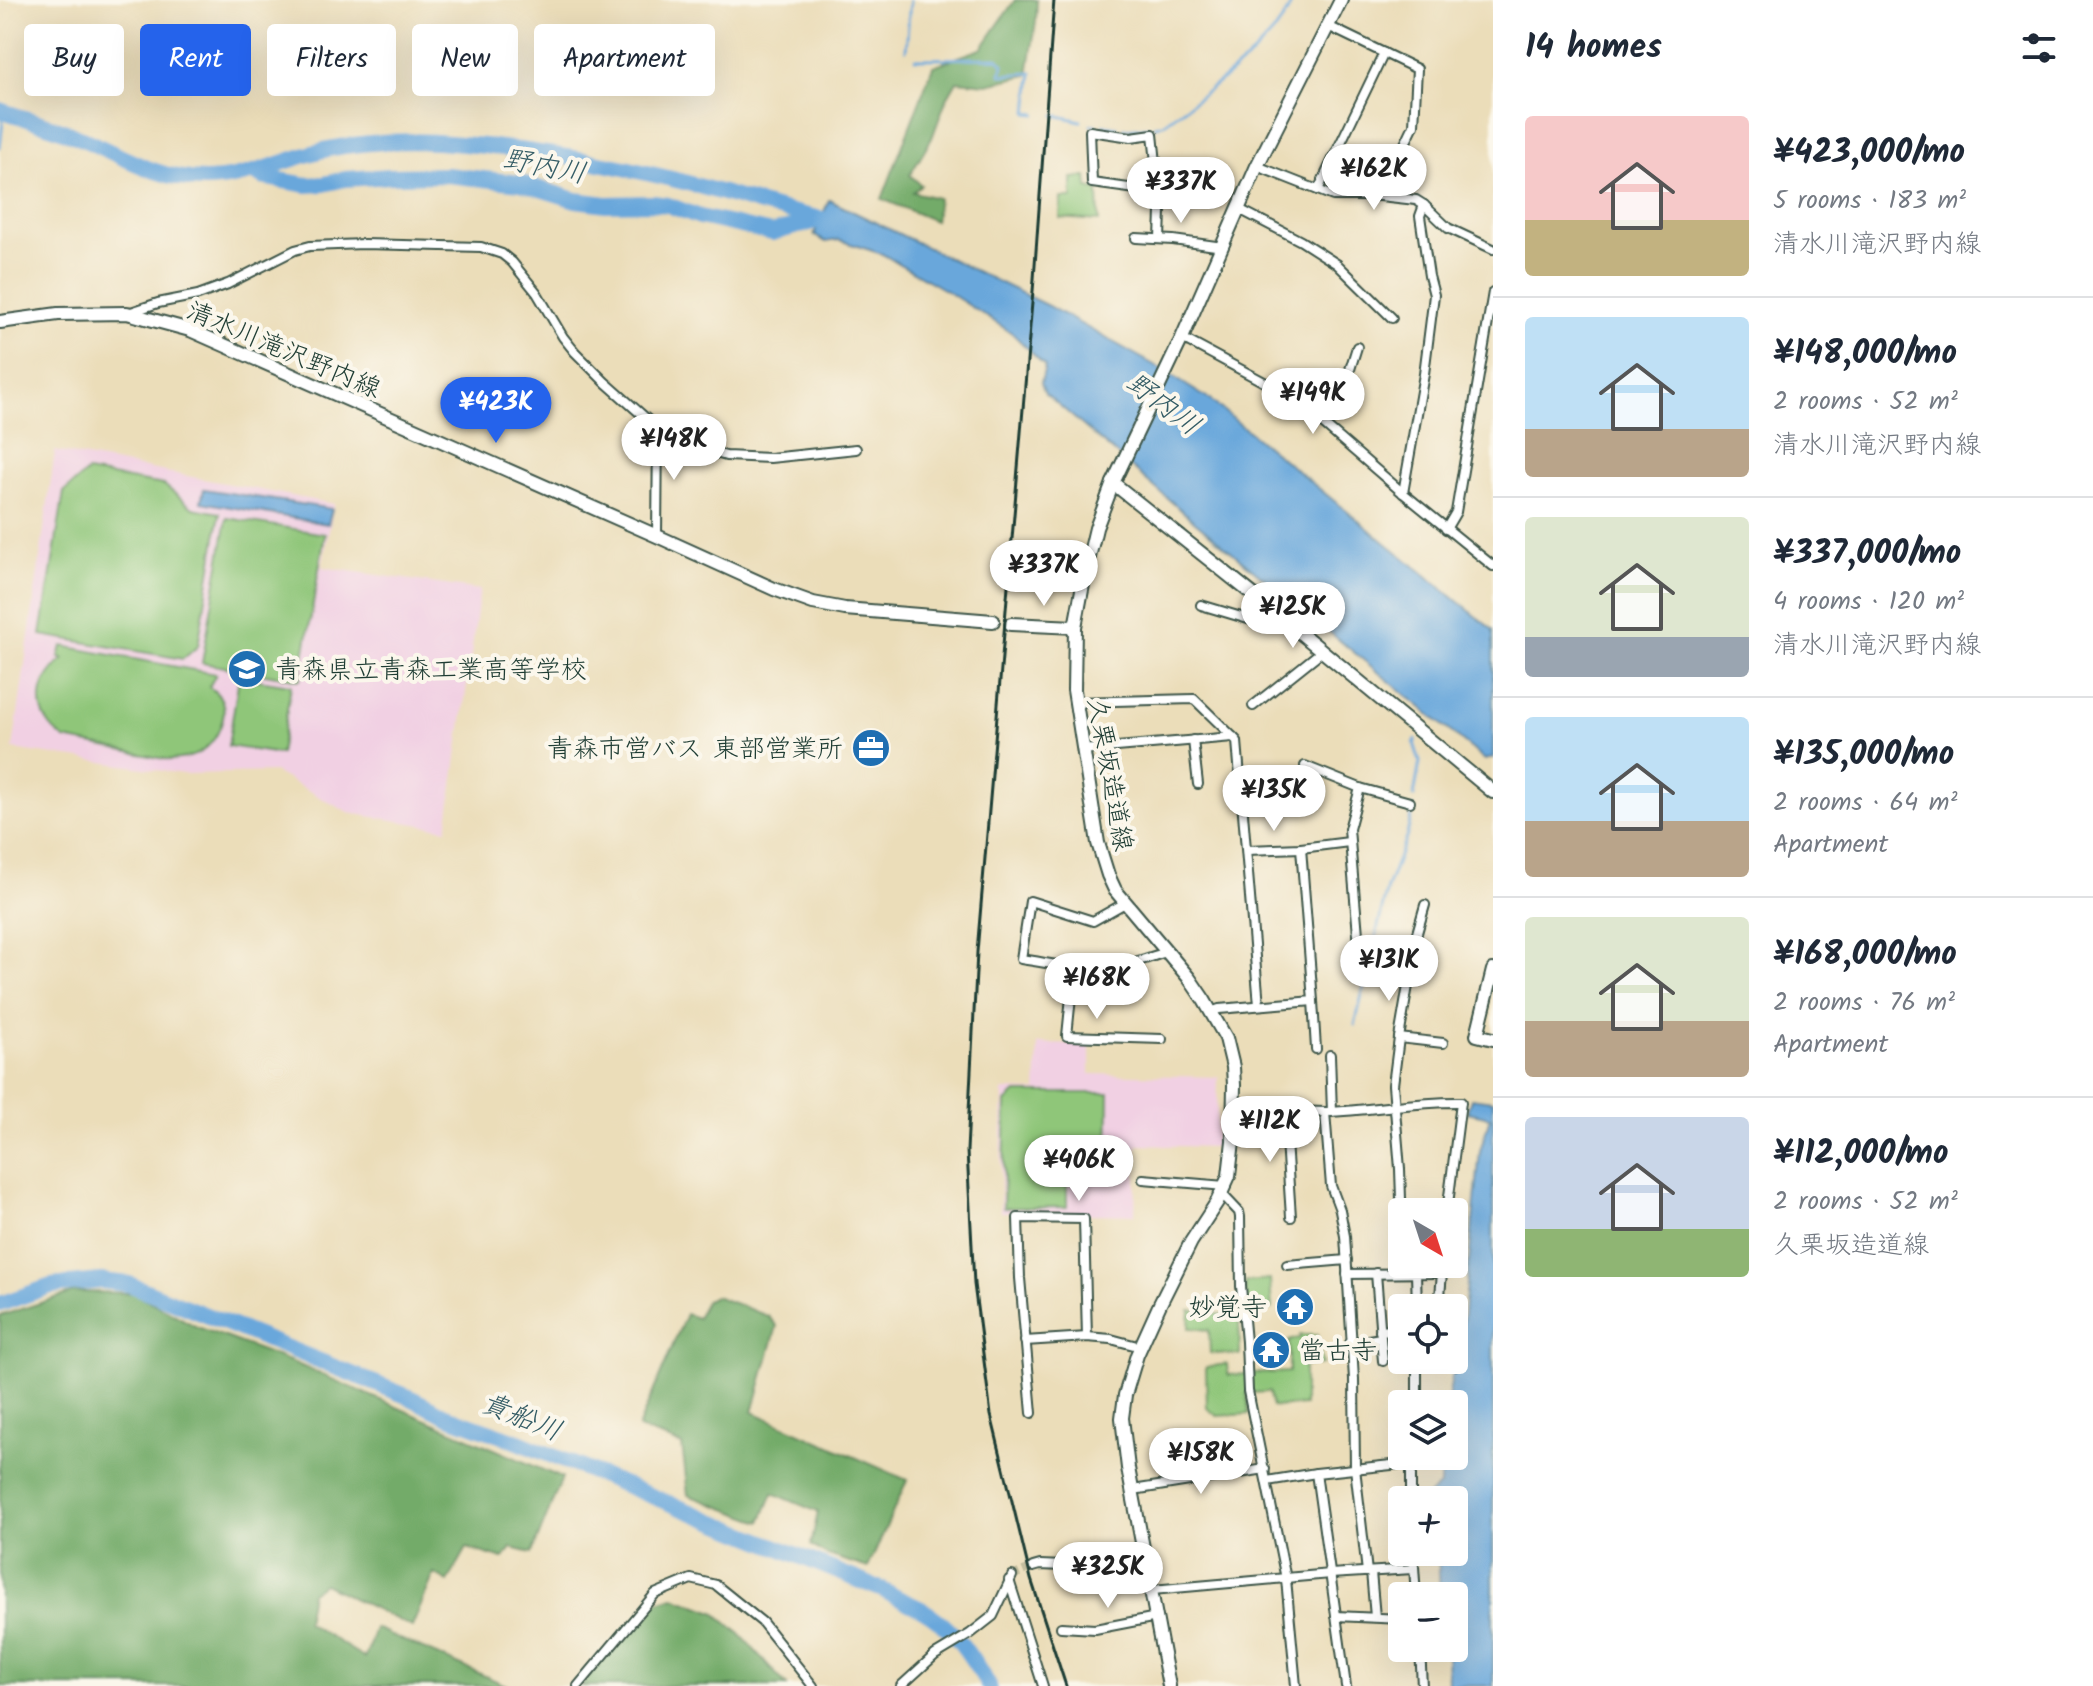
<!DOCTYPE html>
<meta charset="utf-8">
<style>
:root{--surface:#fff;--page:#f2f2f3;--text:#1f2937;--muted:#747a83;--line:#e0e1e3;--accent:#2563eb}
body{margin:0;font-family:Kalam,"Klee One",sans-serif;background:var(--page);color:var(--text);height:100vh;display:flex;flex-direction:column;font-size:30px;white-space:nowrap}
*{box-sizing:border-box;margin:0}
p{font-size:26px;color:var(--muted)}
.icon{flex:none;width:44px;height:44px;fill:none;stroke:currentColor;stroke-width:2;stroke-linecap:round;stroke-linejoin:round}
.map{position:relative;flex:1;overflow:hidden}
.sheet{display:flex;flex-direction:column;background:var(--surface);width:600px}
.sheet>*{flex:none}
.hud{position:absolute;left:24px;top:24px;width:760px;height:72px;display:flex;gap:16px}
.needle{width:52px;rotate:141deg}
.controls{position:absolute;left:1388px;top:1198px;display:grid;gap:16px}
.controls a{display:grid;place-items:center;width:80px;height:80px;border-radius:8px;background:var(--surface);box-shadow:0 8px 32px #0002;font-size:40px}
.price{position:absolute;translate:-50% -68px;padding:0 18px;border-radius:28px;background:#fff;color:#222;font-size:26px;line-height:52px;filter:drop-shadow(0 2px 4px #0008)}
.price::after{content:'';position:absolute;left:50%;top:48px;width:24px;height:18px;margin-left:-12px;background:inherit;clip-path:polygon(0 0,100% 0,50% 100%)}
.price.active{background:var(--accent);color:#fff}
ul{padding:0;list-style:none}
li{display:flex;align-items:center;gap:24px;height:200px;padding:0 32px}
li+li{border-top:2px solid var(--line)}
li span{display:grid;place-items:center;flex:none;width:224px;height:160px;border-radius:8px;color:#555}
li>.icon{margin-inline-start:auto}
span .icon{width:96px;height:96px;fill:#fffc;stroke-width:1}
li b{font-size:34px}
h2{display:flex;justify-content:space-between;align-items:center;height:96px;padding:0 32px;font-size:34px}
.tag{padding:0 28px;border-radius:8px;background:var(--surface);box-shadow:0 8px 32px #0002;font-size:28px;line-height:72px}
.tag.active{background:var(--accent);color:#fff}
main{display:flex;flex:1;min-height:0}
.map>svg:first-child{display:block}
.built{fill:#f1d0e3}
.green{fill:#8fc679;stroke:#578256;stroke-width:2}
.forest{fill:#73ab69;stroke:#49744e;stroke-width:2}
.water{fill:#69a7db;stroke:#447288;stroke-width:2}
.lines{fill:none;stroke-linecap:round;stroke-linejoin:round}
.stream{stroke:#69a7db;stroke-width:3}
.river{stroke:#69a7db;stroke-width:16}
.street-tunnel{stroke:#c2bd9e;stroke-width:8;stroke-dasharray:8 4;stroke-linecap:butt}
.street-casing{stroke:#3e5548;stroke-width:12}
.secondary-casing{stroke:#3e5548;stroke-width:16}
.street{stroke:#fff;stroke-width:8}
.secondary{stroke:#fff;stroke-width:12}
.rail{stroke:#1f3d34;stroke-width:3}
.labels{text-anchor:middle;stroke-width:8;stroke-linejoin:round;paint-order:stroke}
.street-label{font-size:26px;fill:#1f3d34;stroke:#fbf7ec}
.poi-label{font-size:26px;fill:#1f3d34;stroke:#fbf7ec;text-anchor:start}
.water-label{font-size:28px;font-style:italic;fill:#355d66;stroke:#fbf7ec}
</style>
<main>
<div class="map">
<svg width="1493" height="1686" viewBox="0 0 1493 1686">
<rect width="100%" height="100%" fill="#fbf7ec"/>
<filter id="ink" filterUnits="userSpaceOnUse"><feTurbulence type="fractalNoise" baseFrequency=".0125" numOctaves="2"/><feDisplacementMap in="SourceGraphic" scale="16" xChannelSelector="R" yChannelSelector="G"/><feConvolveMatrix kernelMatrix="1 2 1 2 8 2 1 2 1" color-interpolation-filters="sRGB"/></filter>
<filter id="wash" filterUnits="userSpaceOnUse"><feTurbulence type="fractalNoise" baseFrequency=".006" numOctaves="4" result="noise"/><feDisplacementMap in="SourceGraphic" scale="32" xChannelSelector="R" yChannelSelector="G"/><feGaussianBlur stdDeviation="1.8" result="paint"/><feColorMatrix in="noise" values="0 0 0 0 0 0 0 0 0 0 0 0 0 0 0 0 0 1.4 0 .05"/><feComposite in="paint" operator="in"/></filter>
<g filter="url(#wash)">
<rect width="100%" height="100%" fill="#ebddb9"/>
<g class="built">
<polygon points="55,451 334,504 322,567 480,590 447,829 349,813 274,772 184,774 13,749"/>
<polygon points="1038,1044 1090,1045 1090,1074 1218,1077 1216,1147 1137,1145 1135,1215 1000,1212 1003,1090 1036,1091"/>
</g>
<g class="green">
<polygon points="1087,177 1088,188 1098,190 1099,221 1060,218 1061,198 1072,198 1072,178"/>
<polygon points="87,472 164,485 193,508 220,513 198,646 183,659 41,635 64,492"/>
<polygon points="227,518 325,534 300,680 202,663"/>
<path d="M62 646 216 674 209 687C214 690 220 696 222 701 228 716 217 739 206 748 196 757 183 759 170 760L65 739C32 716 34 683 64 659L59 658Z"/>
<polygon points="239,677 291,685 280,754 228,746"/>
<polygon points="1016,1093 1109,1093 1108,1177 1067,1177 1067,1207 1003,1208 1006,1102"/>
<polygon points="1270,1280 1272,1309 1247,1312 1245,1282"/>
<polygon points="1190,1310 1239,1317 1240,1355 1210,1353 1209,1330 1189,1328"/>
<polygon points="1300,1335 1317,1335 1322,1364 1304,1366 1304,1405 1272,1407 1269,1392 1247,1393 1249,1414 1217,1416 1207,1408 1206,1367 1227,1364 1228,1375 1289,1372 1289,1341 1300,1338"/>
</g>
<g class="forest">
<polygon points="1015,0 1037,0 1036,22 1028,75 987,84 957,81 946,100 932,138 910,175 921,185 913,192 938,198 935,221 882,199 933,66 981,49"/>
<polygon points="74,1292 135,1293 195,1326 292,1362 562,1478 532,1553 511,1548 503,1559 467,1548 448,1582 434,1574 412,1627 324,1584 311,1592 306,1622 365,1658 375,1628 508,1686 0,1686 0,1316"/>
<polygon points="715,1296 768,1316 777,1326 753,1412 907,1480 868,1568 825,1554 811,1545 818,1512 773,1493 761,1522 688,1495 682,1445 638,1428 686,1314 697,1318 706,1300"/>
<polygon points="674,1597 714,1612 740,1634 787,1686 581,1686 633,1622 654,1603"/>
</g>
<g class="water">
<polygon points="829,200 1048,306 1156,366 1210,400 1493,630 1493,758 1485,760 1188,516 1045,393 1041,383 1045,366 1012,333 948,292 882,254 839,240 826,242 814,235"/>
<polygon points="204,489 332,509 328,524 201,502"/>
<polygon points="1471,1098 1493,1101 1493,1686 1448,1686 1447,1648 1454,1648 1454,1596 1440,1596 1438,1552 1454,1552 1454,1500 1425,1500 1425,1498 1440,1485 1441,1456 1454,1456 1454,1404 1447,1404 1453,1372 1458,1373 1480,1151 1490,1117 1467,1112"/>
</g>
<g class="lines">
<g class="stream">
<polyline points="906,50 910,0"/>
<polyline points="915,59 997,58 1003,64 1001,75 1032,73 1028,113 1036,114"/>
<polyline points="1055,115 1081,121"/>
<polyline points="1091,125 1096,125"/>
<polyline points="1104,125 1117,127"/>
<path d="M1155 126 1163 124C1197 99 1283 40 1292 0"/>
<polyline points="1124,129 1149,127"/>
<polyline points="0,147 4,112"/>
<polyline points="1414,796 1420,762 1414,743 1416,740"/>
<polyline points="1355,1025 1387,888 1407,835 1413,807"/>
</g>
<g class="river">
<path d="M0 110C23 118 47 124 69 133 114 151 155 180 205 180 248 180 287 158 328 149 363 142 402 140 437 142 513 147 591 159 664 177 723 191 780 213 840 222"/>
<polyline points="255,172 262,177 307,185 324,184 345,179 391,176 447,175 521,183 576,200 606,204 653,203 668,205 700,217 772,233 817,221"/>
<path d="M0 1304 51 1286 101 1281 129 1284 409 1397 449 1417 511 1439 883 1590C896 1598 910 1603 923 1610 954 1627 971 1657 989 1686"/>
</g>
</g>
</g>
<g filter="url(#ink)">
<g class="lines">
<polyline class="street-tunnel" points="1012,1576 1033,1567"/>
<defs>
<g id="street">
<polyline points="1328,26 1417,69 1414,125 1380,196"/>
<polyline points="1257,166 1333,196 1380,196 1416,200 1424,205 1448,228 1493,249"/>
<polyline points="1318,190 1384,53"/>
<polyline points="1158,192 1092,183 1090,131 1131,137 1153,134 1161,211 1160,239"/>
<polyline points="1239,209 1301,241 1337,264 1392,318"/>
<polyline points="1136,238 1173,240 1223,247"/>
<polyline points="128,313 158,303 198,295 228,284 295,250 310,246 364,244 481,247 502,254 512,262 537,293 563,337 575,352 605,382 658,429 702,449 726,456 770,458 856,449"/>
<polyline points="1182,338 1292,397 1403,493 1493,566"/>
<polyline points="1321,422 1342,395 1357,347"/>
<polyline points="1403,493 1424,374 1434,295 1429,276 1420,216 1424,205"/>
<polyline points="1446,529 1456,512 1493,292"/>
<polyline points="657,536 658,429"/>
<polyline points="1201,605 1258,622 1280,616"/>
<polyline points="1075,702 1194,699 1237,741 1259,1005"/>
<polyline points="1253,706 1322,651"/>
<polyline points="1193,740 1198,784"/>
<polyline points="1082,750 1233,737"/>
<polyline points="1305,766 1360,788 1410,802"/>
<polyline points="1247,850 1301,848 1349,842"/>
<path d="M1125 903 1093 921 1030 901 1021 959C1050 963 1082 972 1111 968 1130 965 1149 957 1167 952"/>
<polyline points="1360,958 1349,829 1360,788"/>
<polyline points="1074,967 1067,1036 1162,1039"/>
<polyline points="1313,1001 1316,1049"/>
<polyline points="1211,1012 1219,1009 1313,1001 1301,848"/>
<polyline points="1399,1038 1443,1043"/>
<polyline points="1330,1055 1332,1112"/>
<path d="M1234 1101C1264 1108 1295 1112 1326 1112 1371 1111 1416 1101 1461 1102L1447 1212"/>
<polyline points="1284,1110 1291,1217"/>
<polyline points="1325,1112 1331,1186 1340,1210 1345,1236 1354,1379 1355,1468 1367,1572"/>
<polyline points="1143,1179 1225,1186"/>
<polyline points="1221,1193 1239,1212 1240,1217 1241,1286 1246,1342 1248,1391 1286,1579 1296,1686"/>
<polyline points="1402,1229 1400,1169 1393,1085 1399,1038 1417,933 1425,905"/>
<polyline points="1287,1265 1347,1260"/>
<polyline points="1416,1273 1417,1308"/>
<polyline points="1347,1274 1442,1273 1442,1264"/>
<polyline points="1439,1308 1442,1273"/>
<polyline points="1380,1331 1402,1329"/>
<polyline points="1381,1338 1383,1361"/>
<polyline points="1025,1341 1087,1337 1111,1339 1141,1347"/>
<polyline points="1350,1343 1381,1338 1376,1273"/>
<polyline points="1439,1360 1455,1365"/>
<polyline points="1417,1404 1417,1360"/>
<polyline points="1032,1413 1020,1278 1018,1218 1084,1219 1087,1337"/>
<polyline points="1411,1456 1411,1500"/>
<polyline points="1316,1473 1346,1686"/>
<polyline points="1267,1481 1316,1473 1410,1463"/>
<polyline points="1133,1490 1265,1469"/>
<polyline points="1413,1552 1416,1596"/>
<polyline points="1033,1567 1040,1565 1087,1567 1146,1563"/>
<polyline points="1371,1572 1375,1617"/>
<polyline points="1009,1580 1043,1686"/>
<polyline points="1152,1590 1330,1574 1413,1569"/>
<polyline points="1336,1616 1402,1619"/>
<polyline points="1061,1627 1095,1629 1157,1617"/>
<polyline points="1420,1648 1422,1686"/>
<polyline points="578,1686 655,1594 691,1579 716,1585 762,1622 813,1686"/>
<polyline points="901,1686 935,1655 970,1634 993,1616 1012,1576"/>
</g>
<g id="secondary">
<polyline points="0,322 58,314 127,313 190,330 657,536 774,589 813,603 845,609 993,621"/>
<polyline points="1113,483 1280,616 1493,792"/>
<polyline points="1011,624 1075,627"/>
<polyline points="1493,970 1477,1035 1493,1039"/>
<polyline points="1169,1686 1128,1468 1122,1418 1125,1395 1137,1355 1160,1304 1191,1242 1217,1202 1229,1176 1233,1141 1234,1085 1233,1067 1226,1038 1204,1000 1189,978 1115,890 1108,875 1098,843 1074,690 1075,627 1085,574 1096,528 1113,483 1182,338 1257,166 1341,0"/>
</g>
</defs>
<use href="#street" class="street-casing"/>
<use href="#secondary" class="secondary-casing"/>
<use href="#street" class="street"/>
<use href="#secondary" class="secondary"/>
<polyline class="rail" points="1054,0 1034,279 977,952 967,1151 974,1284 991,1415 1031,1579 1066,1686"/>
</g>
</g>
<defs>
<symbol id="school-disc" viewBox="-11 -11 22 22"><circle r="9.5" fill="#1f6fb2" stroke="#fbf7ec"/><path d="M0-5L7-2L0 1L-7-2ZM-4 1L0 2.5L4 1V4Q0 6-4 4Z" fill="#fff"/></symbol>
<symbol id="office-disc" viewBox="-11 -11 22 22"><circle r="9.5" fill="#1f6fb2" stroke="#fbf7ec"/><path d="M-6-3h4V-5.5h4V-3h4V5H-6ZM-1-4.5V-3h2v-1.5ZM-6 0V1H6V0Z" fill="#fff"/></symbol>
<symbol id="temple-disc" viewBox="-11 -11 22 22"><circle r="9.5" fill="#1f6fb2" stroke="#fbf7ec"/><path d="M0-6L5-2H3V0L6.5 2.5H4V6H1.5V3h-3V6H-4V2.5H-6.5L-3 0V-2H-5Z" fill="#fff"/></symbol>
</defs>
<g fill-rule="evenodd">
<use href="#school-disc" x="225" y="647" width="44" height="44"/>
<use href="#office-disc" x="849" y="726" width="44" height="44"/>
<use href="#temple-disc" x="1273" y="1285" width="44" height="44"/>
<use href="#temple-disc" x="1249" y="1328" width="44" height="44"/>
</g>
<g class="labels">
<g class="street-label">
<text transform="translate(284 349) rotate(23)" y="9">清水川滝沢野内線</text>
<text transform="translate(1111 774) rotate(80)" y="9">久栗坂造道線</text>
</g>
<g class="poi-label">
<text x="275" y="678">青森県立青森工業高等学校</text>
<text x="843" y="757" text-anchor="end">青森市営バス 東部営業所</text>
<text x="1267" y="1316" text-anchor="end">妙覚寺</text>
<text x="1299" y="1359">當古寺</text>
</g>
<g class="water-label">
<text transform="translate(545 165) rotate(11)" y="10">野内川</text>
<text transform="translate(1164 403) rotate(37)" y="10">野内川</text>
<text transform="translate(522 1416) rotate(22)" y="10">貴船川</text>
</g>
</g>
</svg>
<div class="controls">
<a><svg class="needle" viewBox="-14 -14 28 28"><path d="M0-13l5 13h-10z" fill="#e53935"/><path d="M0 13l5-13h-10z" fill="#747a83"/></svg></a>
<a><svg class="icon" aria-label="locate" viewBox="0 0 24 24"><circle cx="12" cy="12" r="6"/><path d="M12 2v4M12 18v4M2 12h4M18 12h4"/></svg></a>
<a><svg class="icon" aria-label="layers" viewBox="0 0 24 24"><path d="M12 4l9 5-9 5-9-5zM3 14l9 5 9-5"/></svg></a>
<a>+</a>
<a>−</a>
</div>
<b class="price" style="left:1374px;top:212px">¥162K</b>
<b class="price" style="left:1181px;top:225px">¥337K</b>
<b class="price" style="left:1313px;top:436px">¥149K</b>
<b class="price active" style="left:496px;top:445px">¥423K</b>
<b class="price" style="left:674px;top:482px">¥148K</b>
<b class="price" style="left:1044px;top:608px">¥337K</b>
<b class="price" style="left:1293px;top:650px">¥125K</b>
<b class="price" style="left:1274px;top:833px">¥135K</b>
<b class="price" style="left:1389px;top:1003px">¥131K</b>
<b class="price" style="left:1097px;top:1021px">¥168K</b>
<b class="price" style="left:1270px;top:1164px">¥112K</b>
<b class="price" style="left:1079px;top:1203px">¥406K</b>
<b class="price" style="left:1201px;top:1496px">¥158K</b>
<b class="price" style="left:1108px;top:1610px">¥325K</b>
<div class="hud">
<a class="tag">Buy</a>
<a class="tag active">Rent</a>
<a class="tag">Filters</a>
<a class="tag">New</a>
<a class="tag">Apartment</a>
</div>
</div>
<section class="sheet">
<h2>14 homes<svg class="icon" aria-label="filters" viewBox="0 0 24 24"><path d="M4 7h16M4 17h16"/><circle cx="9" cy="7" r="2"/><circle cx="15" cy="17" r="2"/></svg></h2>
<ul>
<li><span style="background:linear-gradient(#f6c9c9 65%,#c2b280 0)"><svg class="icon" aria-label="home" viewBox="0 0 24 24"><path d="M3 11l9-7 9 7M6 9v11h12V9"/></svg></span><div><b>¥423,000/mo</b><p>5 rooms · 183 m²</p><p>清水川滝沢野内線</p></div></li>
<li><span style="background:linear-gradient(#bfe0f5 70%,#b9a48a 0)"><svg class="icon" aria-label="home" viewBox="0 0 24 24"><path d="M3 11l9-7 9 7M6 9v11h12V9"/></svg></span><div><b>¥148,000/mo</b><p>2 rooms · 52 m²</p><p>清水川滝沢野内線</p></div></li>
<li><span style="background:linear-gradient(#dfe7d0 75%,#9aa5b1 0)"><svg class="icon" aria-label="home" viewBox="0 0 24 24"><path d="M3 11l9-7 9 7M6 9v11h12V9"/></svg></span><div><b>¥337,000/mo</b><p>4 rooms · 120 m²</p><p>清水川滝沢野内線</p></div></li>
<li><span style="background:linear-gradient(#bfe0f5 65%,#b9a48a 0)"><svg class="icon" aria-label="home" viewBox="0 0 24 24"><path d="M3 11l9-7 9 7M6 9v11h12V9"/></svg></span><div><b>¥135,000/mo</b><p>2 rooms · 64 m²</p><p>Apartment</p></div></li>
<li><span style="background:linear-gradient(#dfe7d0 65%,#b9a48a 0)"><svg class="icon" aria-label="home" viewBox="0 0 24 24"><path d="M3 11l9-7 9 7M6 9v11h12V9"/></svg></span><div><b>¥168,000/mo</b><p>2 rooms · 76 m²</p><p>Apartment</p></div></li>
<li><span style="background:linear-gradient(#c9d6e8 70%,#8fb573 0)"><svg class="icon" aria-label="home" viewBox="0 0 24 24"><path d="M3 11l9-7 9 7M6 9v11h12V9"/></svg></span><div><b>¥112,000/mo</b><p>2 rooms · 52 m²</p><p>久栗坂造道線</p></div></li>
</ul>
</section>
</main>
